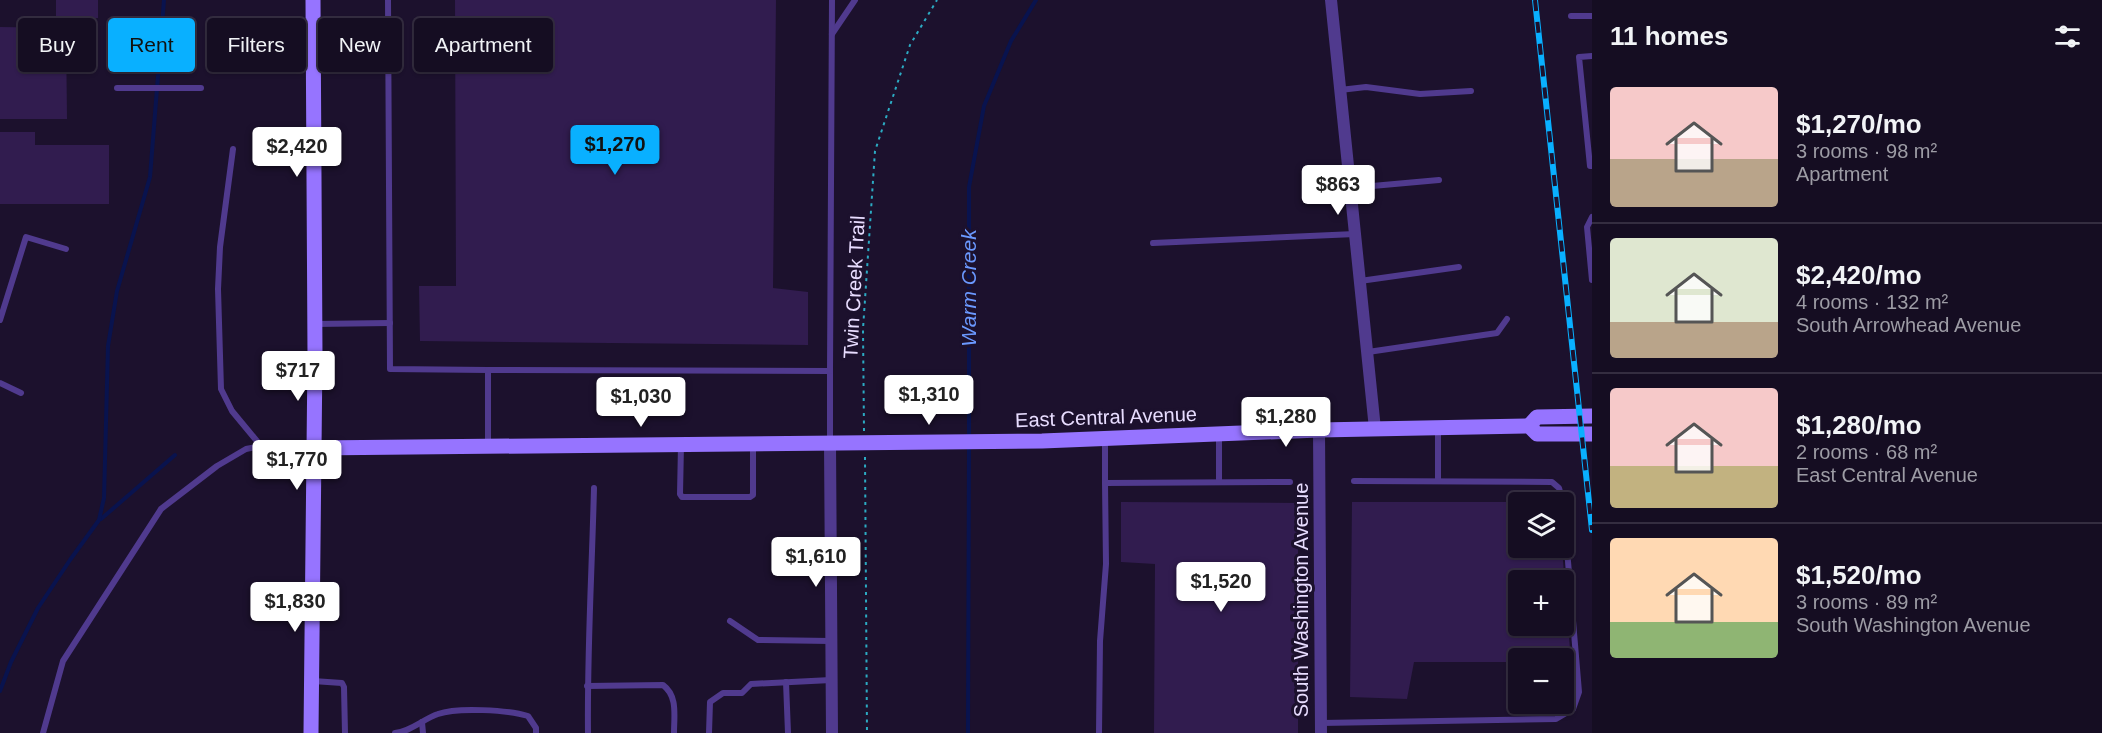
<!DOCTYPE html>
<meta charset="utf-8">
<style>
:root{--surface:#150d22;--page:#221b2f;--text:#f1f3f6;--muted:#9d9ca5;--line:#342d40;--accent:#09b0ff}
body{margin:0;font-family:Arial,sans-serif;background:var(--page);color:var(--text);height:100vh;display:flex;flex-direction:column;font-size:22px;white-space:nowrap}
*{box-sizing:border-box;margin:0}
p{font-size:20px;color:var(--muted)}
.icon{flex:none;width:33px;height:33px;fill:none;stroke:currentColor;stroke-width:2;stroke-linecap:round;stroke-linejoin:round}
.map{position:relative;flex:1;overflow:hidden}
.drawer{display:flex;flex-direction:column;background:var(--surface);width:510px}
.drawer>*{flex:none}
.hud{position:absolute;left:18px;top:18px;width:570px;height:54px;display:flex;gap:12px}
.controls{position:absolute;left:1508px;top:492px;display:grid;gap:12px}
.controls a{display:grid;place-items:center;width:66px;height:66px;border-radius:6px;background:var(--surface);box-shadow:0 2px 4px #0004,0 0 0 2px var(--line);font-size:30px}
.price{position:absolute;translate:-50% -51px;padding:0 14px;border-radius:6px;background:#fff;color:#222;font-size:20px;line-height:39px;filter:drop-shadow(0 2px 3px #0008)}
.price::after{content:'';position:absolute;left:50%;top:36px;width:18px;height:14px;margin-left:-9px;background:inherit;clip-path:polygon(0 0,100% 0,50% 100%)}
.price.selected{background:var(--accent);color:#111}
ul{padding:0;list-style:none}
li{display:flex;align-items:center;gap:18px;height:150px;padding:0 18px}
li+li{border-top:2px solid var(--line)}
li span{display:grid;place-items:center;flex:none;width:168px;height:120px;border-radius:6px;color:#555}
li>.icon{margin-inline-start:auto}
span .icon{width:72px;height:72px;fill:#fffc;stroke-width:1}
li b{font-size:26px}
h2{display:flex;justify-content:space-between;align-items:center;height:72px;padding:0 18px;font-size:26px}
.chip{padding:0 21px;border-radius:6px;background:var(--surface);box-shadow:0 2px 4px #0004,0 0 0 2px var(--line);font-size:21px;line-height:54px}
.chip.selected{background:var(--accent);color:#111}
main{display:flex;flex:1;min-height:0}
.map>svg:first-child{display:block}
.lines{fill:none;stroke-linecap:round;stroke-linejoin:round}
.stream{stroke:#09134e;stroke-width:4}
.building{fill:#311c4f;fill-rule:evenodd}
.path{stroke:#2cabc3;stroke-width:2;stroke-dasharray:3 4.5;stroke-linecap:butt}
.lane{stroke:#503a8e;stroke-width:6}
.street{stroke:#503a8e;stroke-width:12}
.secondary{stroke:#9674ff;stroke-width:15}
.rail-casing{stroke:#09b0ff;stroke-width:6}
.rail{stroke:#1c112d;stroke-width:4;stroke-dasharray:11;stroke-linecap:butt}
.labels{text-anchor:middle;stroke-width:6;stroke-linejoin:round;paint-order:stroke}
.street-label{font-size:20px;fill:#e8ddff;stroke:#1c112d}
.water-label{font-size:21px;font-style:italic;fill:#6b99ff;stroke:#1c112d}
</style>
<main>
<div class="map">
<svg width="1592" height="733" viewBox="0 0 1592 733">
<rect width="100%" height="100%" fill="#1c112d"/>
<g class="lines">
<g class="stream">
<polyline points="969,438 969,187 984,106 1011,41 1036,0"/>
<polyline points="101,519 175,455"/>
<polyline points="0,691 11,662 38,608 70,560 99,520 104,498 108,346 117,291 150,177 164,0"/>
<polyline points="968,733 969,446"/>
</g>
</g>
<g class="building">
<rect x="56" y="0" width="42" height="18"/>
<polygon points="455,0 776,0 773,288 808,292 808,345 420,341 419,286 456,286"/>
<polygon points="0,27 66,28 67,119 0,119"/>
<polygon points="0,132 35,132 35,145 109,145 109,204 0,204"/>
<polygon points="1121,502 1298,503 1298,733 1154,733 1155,564 1121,562"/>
<path d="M1352 502H1518V548H1562L1571 662H1563V658H1518V662H1414L1407 699 1350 697ZM1518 580H1563V626H1518Z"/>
</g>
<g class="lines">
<g class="path">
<polyline points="864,431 863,329 875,151 910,45 937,0"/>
<polyline points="865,457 867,733"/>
</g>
<g class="lane">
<polyline points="388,0 390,369 488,370 488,446"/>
<polyline points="1571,16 1592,16"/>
<polyline points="832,34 855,0"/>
<polyline points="1592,56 1579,57 1590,166 1592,166"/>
<polyline points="117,88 201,88"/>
<polyline points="1340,90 1366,87 1420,94 1471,91"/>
<polyline points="233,149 220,247 218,289 221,389 232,411 261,446"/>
<polyline points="1350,188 1439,180"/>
<polyline points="1592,217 1587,227 1592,280"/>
<polyline points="1153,243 1355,234"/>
<polyline points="1360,281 1459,267"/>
<polyline points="0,320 26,237 66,249"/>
<polyline points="315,324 390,323"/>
<polyline points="1368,352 1497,333 1507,319"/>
<polyline points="488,370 830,371 830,442"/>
<polyline points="830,371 832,0"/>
<polyline points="0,383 21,393"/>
<polyline points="1219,435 1219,482"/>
<polyline points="1105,439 1105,483"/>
<polyline points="681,445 680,494 682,497 750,497 753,495 753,444"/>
<polyline points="1438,481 1438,428"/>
<polyline points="730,621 758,640 831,641"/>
<polyline points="313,681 342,683 344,687 345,733"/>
<polyline points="786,682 788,733"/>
<path d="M587 686 663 685C678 696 674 716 674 733"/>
<polyline points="422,722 423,733"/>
<polyline points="1321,723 1556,719 1573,709 1579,692 1563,502 1559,488 1552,482 1354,481"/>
<polyline points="43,733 63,661 161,509 217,466 246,449 261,446 313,448"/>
<path d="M395 733C412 731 423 719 438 714 457 707 508 710 528 716L536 728V733"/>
<path d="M588 733C587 651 592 570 594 488"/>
<polyline points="709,733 710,702 723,693 742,693 751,684 831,680"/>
<polyline points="1099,733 1100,641 1106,564 1105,483 1290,482"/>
</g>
<g class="street">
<polyline points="1331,0 1375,429"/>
<polyline points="1319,430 1321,733"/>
<polyline points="830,443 832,733"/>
</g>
<g class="secondary">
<polyline points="1529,426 1537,417 1592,416"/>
<polyline points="314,448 1042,441 1319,430 1529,426 1537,434 1592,434"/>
<polyline points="311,733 315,355 313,0"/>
</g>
<defs>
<polyline id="rail" points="1535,0 1592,530"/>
</defs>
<use href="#rail" class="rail-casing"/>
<use href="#rail" class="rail"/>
</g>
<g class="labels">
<g class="street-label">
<text transform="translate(854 287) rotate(-87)" y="7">Twin Creek Trail</text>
<text transform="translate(1106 417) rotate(-2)" y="7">East Central Avenue</text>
<text transform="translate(1301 600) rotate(-90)" y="7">South Washington Avenue</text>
</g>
<g class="water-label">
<text transform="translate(969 288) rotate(-90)" y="7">Warm Creek</text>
</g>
</g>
</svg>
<div class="controls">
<a><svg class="icon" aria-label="layers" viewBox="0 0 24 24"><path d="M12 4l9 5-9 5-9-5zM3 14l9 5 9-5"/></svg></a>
<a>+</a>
<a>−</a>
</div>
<b class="price selected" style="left:615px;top:176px">$1,270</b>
<b class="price" style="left:297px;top:178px">$2,420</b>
<b class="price" style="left:1338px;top:216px">$863</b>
<b class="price" style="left:298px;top:402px">$717</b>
<b class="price" style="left:929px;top:426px">$1,310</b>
<b class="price" style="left:641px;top:428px">$1,030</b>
<b class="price" style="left:1286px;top:448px">$1,280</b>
<b class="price" style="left:297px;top:491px">$1,770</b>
<b class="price" style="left:816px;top:588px">$1,610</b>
<b class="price" style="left:1221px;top:613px">$1,520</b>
<b class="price" style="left:295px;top:633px">$1,830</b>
<div class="hud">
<a class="chip">Buy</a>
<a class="chip selected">Rent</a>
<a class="chip">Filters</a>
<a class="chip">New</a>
<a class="chip">Apartment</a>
</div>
</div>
<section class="drawer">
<h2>11 homes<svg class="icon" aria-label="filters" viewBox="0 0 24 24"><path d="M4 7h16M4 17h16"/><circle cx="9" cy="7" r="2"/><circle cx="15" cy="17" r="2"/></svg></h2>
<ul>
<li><span style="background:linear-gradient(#f6c9c9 60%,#b9a48a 0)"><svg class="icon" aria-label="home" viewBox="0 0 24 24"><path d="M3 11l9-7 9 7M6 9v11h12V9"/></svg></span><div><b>$1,270/mo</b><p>3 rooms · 98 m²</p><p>Apartment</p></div></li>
<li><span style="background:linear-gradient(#dfe7d0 70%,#b9a48a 0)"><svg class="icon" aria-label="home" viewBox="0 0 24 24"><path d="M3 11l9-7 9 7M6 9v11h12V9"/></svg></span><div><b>$2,420/mo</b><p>4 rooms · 132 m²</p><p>South Arrowhead Avenue</p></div></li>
<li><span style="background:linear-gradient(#f6c9c9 65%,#c2b280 0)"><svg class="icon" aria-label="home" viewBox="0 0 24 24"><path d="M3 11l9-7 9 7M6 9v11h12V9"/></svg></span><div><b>$1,280/mo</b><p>2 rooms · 68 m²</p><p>East Central Avenue</p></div></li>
<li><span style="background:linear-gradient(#ffd9b3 70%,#8fb573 0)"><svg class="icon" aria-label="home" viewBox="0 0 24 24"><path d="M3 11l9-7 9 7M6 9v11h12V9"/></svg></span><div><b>$1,520/mo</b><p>3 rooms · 89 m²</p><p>South Washington Avenue</p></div></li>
</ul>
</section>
</main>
